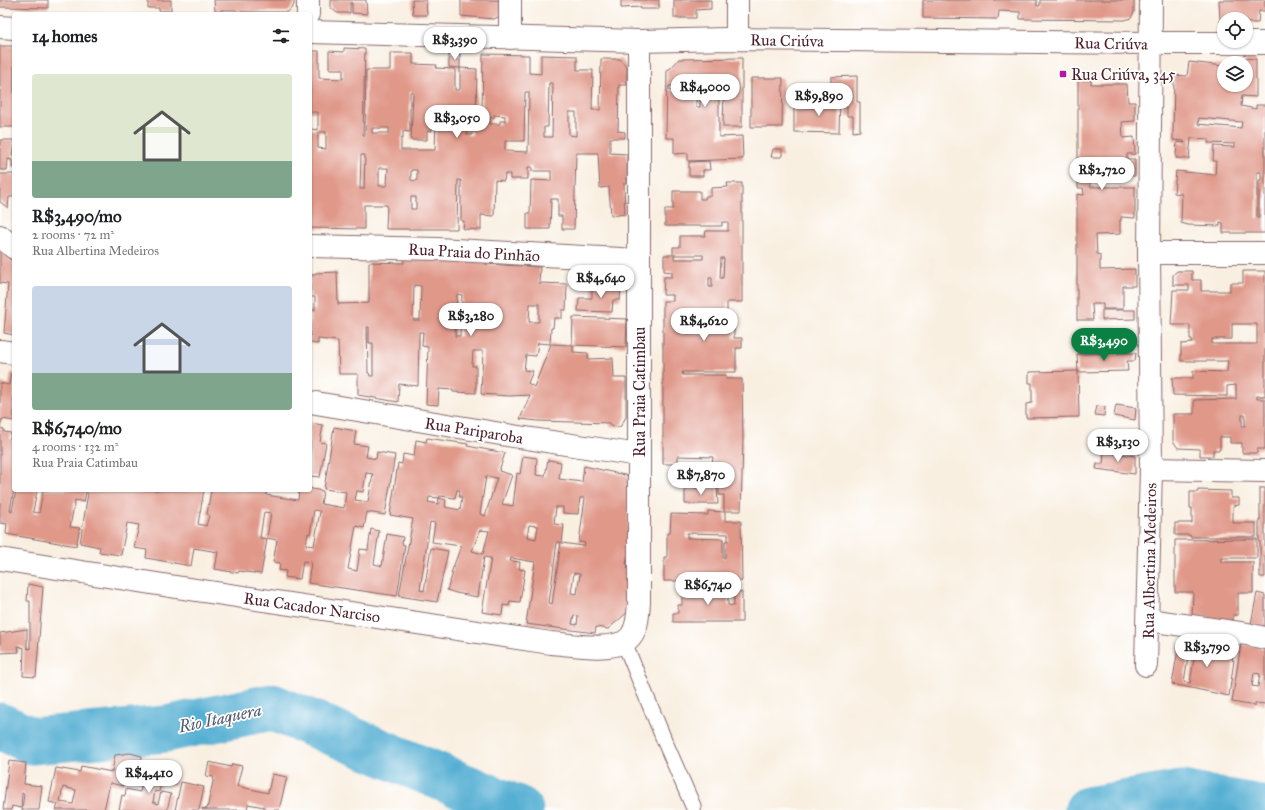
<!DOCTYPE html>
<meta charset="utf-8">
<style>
:root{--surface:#fff;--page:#f2f2f2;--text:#202124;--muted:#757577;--accent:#0b8043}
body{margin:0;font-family:"IM FELL Great Primer",serif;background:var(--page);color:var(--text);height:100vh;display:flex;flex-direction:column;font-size:15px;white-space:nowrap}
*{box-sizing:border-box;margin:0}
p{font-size:13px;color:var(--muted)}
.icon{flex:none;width:22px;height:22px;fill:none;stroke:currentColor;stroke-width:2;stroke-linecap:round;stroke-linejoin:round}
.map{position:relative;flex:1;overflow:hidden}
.sheet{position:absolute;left:12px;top:12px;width:300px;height:480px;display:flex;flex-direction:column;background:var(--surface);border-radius:4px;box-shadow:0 1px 3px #0004}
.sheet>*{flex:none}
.controls{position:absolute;left:1217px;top:12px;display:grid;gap:8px}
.controls a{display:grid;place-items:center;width:36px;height:36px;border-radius:50%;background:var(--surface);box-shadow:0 1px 3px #0004;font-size:20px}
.price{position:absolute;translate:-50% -34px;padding:0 9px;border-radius:14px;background:#fff;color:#222;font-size:13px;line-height:26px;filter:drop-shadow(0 1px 2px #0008)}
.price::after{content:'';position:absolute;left:50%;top:24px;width:12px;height:9px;margin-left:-6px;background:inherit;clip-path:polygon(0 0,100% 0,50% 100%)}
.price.current{background:var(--accent);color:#fff}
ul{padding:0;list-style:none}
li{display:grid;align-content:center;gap:8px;height:212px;padding:0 20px}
li span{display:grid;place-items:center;height:124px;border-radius:4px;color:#555}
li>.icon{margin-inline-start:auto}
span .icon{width:72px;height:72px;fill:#fffc;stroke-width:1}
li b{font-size:17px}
h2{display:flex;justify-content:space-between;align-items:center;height:48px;padding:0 20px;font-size:17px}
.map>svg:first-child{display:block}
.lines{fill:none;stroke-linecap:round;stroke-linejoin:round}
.river{stroke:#55afd3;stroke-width:47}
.building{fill:#e09889;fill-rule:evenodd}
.service-casing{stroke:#87686b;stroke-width:17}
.minor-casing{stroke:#87686b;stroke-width:24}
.service{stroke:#fff;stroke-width:15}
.minor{stroke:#fff;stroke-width:22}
.poi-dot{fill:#b5179e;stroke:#fff;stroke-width:1.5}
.labels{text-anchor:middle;stroke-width:3.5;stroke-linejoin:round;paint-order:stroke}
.street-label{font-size:16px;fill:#4a1f2b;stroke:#fff}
.poi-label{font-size:16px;fill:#4a1f2b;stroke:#fff;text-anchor:start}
.water-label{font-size:17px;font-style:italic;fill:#4e596e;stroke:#fff}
</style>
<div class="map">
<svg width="1265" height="810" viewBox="0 0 1265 810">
<rect width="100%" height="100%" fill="#fff"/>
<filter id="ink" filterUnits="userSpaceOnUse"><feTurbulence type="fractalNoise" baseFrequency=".025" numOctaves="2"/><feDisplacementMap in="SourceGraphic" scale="8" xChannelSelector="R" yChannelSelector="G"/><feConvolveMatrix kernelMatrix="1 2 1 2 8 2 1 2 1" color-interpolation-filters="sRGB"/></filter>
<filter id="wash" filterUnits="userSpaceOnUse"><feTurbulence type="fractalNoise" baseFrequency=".012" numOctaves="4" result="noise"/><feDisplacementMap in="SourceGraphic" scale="16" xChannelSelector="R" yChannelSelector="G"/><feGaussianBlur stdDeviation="0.9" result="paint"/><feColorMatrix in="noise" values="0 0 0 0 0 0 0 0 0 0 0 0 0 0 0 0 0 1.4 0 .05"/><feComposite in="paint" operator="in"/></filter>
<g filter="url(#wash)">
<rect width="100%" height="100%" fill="#f9efe1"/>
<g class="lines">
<g class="river">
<polyline points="0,726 32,741 166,729 272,707 520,810"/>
<polyline points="1088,810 1181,794 1265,809"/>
</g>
</g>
<g id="blocks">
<g class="building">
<polygon points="0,0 48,0 48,8 0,7"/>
<polygon points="148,0 171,0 171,11 159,11 159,8 148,8"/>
<polygon points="214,0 294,0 294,5 288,12 236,12 236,10 221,10 221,12 215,11"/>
<polygon points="331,0 366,0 367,14 352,13 352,3 350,3 350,13 337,13 331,8"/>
<polygon points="412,0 426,0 427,15 413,15"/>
<polygon points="461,0 505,0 500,16 494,19 461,16"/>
<polygon points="621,0 659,0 659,9 640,9 641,7 621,8"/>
<polygon points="674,0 711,0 711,9 696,10 696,18 674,18"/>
<polygon points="923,0 1037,0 1037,6 1040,6 1040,0 1134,0 1134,12 1131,18 1125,20 1020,19 1020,12 999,11 998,19 923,18"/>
<polygon points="1219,0 1265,0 1265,11 1259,11 1258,23 1246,23 1246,19 1224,19 1224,22 1220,22"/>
<rect x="0" y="46" width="14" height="81"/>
<path d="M344 48 365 49 363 135H365L366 70H390V53H413V64L437 65 436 68 455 69V90H460V68L477 69 476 111H482L483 54 529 55V73L541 74V55L577 56V70H593L592 110H600L601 59H620L627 67V85H619L618 131 625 132V138H610V153L627 154V183H624L625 214 611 216 609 187 600 188 598 153H576L574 229H562V216H558V199H551L550 229H527V213H530L531 180 551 181V171H532V167H528V179H510V174H505L504 181 495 180 494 216 481 215V230L463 229 464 221H461V180H458L457 229H386L387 205H364V229L310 228V129L318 130V112H310V51H319V78L343 79V69H329V51L344 52ZM549 83H553L552 137H544V127H548ZM410 92H413L411 140H427V131H432V121H436L435 150H401V138H403V131L410 132ZM525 92H529L528 152 505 151V141H524ZM455 108H459V130H454ZM569 112H576V136L569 135ZM494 115 505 116V121H500V124H490V117L494 118ZM372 128H389V133H372ZM467 131H472V135H467ZM318 132H326V149L318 148ZM361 155H365L364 189H360ZM379 168H388L387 186H379ZM411 170H417V181L411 180ZM411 197H416V209H411Z"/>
<polygon points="449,54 460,54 460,68 449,67"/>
<path d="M742 58V127H723L724 86H719V137L742 136 743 159 688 161V153L674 154V138H666L667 70 671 68 679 59ZM669 86H674V91L669 90ZM696 88H700V107H696Z"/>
<path d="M1245 58 1256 59V97L1242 96 1241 106 1256 109V105H1265V233H1223V223L1220 222V226L1188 225 1181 223 1182 194 1174 193 1176 171 1215 175 1216 161H1213L1214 146 1235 147V144L1208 143V139L1191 138 1189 159 1176 158 1177 142 1185 143 1184 141 1173 140 1174 75 1187 76 1189 62 1224 66V85H1246ZM1199 118 1242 122 1241 128 1198 124ZM1257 172H1261V180H1259V218H1257Z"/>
<polygon points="857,76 857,102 860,102 860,131 853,132 853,116 847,116 847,105 844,105 844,94 831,94 831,77"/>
<polygon points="751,78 783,78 782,127 751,127"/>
<polygon points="1078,80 1091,80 1091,84 1127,84 1128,102 1135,102 1135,121 1122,122 1123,138 1134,137 1135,154 1127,154 1127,159 1135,159 1135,176 1090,176 1090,187 1135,187 1135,218 1121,217 1121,221 1120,220 1120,234 1096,235 1097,254 1100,255 1100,270 1135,269 1135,286 1123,286 1123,309 1103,309 1103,304 1092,304 1093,320 1077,320 1077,194 1084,195 1083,188 1078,188"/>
<polygon points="822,95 840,96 839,133 794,132 794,107 822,108"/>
<polygon points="0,140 14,140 12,156 14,156 14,168 12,168 12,160 8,159 7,170 0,170"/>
<polygon points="773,149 782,149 782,157 771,157"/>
<polygon points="709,161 710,170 703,170 703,176 689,176 689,162"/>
<polygon points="0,174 14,174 14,197 9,197 8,208 0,202"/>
<path d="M727 183H742V302H727V325H734V338H742V348H736V372H682L683 375H726V379H742L743 441 741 511H724V495H719V488H724V478L703 477V484L676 483 677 464 712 465 713 457 678 456V464H663V301H673V295H663L664 277H672V272L664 271V255H673V247H680V236H705L706 231H728V222H722V226H665V209H673V191H700V199H705L706 196H711V188L728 187ZM674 255H703V259H674ZM721 258H724L723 278H720ZM709 278H712V287H709Z"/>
<polygon points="0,249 14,264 14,335 4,333 8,284 0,283"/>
<path d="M404 259 458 260 486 262 485 264 540 267 539 283 567 284 566 310H562V318H554L553 328H551L550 344 538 343 536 356 526 355 524 370 533 371 528 383 534 387 551 344 572 345 573 317 627 319 626 347 573 345V352L588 353V359L613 358 614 378H626V417L620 427 610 426V423L538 421 520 419 530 395 510 396 481 394 483 351H473L472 366H476V393L453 392V390L439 389 438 405 426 404 428 347 422 346 423 332H419L418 386 399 384 398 402 358 395V374H339L338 341 318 339V344L310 343V310H315V297H310V275H315V273L337 272 338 304 369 303V262L404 263ZM414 285 421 286 420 320H413ZM457 294 462 295 460 336H455ZM530 304H539V322H529ZM367 327H369V343H373V376H370L369 373H368Z"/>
<path d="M1177 271H1192V280H1201V291H1230V283H1243V271H1265V396H1257V399H1265V449H1257V453H1242V443H1230V437H1220V450H1213V456H1200V449L1178 448 1173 441V414H1194V400L1236 399V385L1227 386V396L1173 395 1172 378H1193V371L1227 372 1228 361H1181V344L1192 343V339H1190V325H1171L1173 290H1189V285H1173V275ZM1232 324H1257V344H1212V339H1232ZM1242 415H1245V426H1242Z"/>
<polygon points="592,285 621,286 620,300 613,300 612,312 578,311 579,298 592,298"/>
<polygon points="1102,310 1135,310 1135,319 1102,320"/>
<polygon points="1136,353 1135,361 1127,361 1128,371 1078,372 1077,354"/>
<polygon points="1078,371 1079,417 1026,418 1026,404 1032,403 1032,383 1029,383 1029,372"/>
<polygon points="11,373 14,373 14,421 2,419 0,427 0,383 9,385"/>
<polygon points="1116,405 1136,408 1135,420 1114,416"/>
<polygon points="1097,406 1105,407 1104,416 1095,415"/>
<polygon points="310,423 323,425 320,442 326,443 320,477 310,476"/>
<path d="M334 427 356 431 354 444 368 446 366 457 376 459 377 452 395 455 385 515 367 512 364 528 356 526 348 569 357 571 360 549 368 550 371 529 379 531 374 564 382 566 387 534 403 537 402 544 405 545 397 596 308 583 311 562 303 561 300 579 285 577 286 571 279 570 280 563 273 562 277 540 267 538 271 513 264 512 260 538 267 539 261 574 239 571 238 573 215 569 218 552 194 548 191 566 146 558 147 550 134 548 139 525 127 523 121 555 99 552 100 547 80 543 88 493 86 492 84 502 75 500 70 527 80 528 76 546 6 534 7 524 0 523V428L4 429V432L11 433 10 439H14V489L10 511 12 512 16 490H37L33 512 39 513 43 490H204L198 524 206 526 209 515 207 514 211 490H267L266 495 298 500 299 490H310V487L312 489 323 491 321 504 344 508 346 492 324 489ZM366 473 373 474 368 502 355 500 357 491 363 492ZM314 510 320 511 314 546 306 545 308 533 310 534Z"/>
<path d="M427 438 468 444 467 446 505 453 499 471 512 475 502 504 513 506 517 473 520 474 523 456 537 458 536 475 545 476 548 460 561 462 559 479 582 482 584 466 629 476 628 552 626 564H630L627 583H631L629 611 608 629 596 627 595 633 526 624 535 562 511 558 510 561 520 562 519 569 525 570 520 602 510 601 509 606 503 605 502 615 482 612 491 558 484 557 478 597 456 593 447 590 453 573H451L461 546 432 542 435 523 430 522 420 590 424 591 431 548 448 551 437 602 399 596 413 519 390 515 398 463 402 464 403 454 414 456 416 440 426 442ZM486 476 497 478 485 516 480 514ZM457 490H460L459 497H462L460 510 445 507 446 500 439 498 440 496 455 498ZM429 497 439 498 438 504 428 502ZM580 498H585L579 542 585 543 584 546 562 543 564 525 554 524 556 507H563V513L578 514ZM529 525 538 526 536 539 527 537ZM480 530 489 531 483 554 472 551ZM557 542H561L552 604 549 603ZM574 573 580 574 577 594 571 593ZM574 615 578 616 577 625 572 624Z"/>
<polygon points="1104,452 1135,456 1135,474 1096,469 1097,464 1103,464"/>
<polygon points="685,488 717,488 718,504 685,504"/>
<polygon points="1260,488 1265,488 1265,577 1260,577 1260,541 1259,541 1259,520 1260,520"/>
<polygon points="1198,490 1231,491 1231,498 1239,498 1239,505 1233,506 1233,523 1256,523 1256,537 1190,537 1190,535 1175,535 1175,523 1192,523 1192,508 1190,508 1190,492 1198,492"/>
<path d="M708 511 725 512V521H741L742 581 726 582V577H680V581H664V557H667V533H670L671 514 708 515ZM687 533 728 534V541H725V558H723V539L687 538Z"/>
<polygon points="1257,539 1257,558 1221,558 1221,562 1253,562 1253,593 1238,593 1238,615 1233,615 1233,622 1209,620 1209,617 1192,617 1193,592 1175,592 1175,540"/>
<polygon points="682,581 694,581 694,589 728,590 728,605 734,606 734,592 742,592 742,622 673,622 673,613 678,613 678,605 682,605"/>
<polygon points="28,584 43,587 36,677 23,676 24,648 18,646 19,652 0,653 0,633 27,629 27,648 30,649 30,601 27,601"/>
<polygon points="1257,593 1265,595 1265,626 1251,624"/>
<polygon points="1205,638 1231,642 1228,655 1233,656 1232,660 1234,660 1229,696 1172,684 1179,644 1190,645 1184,682 1190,683 1195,653 1202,654"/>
<path d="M1241 644 1265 648V704L1255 703V706L1232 702ZM1254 673 1260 674 1258 687 1252 686Z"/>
<path d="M130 753 142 756 141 763 127 761 123 786 110 783 104 810H56L58 804 49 802 56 768 80 772 81 766 112 772 115 755ZM63 787 76 790 73 804 60 802Z"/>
<polygon points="9,761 26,763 24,784 42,786 39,810 22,810 24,794 22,793 21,808 12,806 11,810 3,810"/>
<polygon points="209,762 231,767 232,764 242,766 237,786 268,793 272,774 287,777 279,810 264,810 264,807 248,804 247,810 202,810 202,808 207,809 214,777 206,776"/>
<polygon points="159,770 177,774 175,785 161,782 159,792 155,791 153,802 158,804 161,792 171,794 167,810 119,810 122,795 125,796 126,789 140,792 144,774 157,777"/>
<polygon points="181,782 204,787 199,810 175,810"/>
</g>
</g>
</g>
<g filter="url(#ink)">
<use href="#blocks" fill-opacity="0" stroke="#87686b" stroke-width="1"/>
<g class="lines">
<defs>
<polyline id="service" points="624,642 665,742 693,806"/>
<g id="minor">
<polyline points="308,0 308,14"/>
<polyline points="510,0 510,38"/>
<polyline points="737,0 737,39"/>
<polyline points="0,27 14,28"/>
<polyline points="310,32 639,41 727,39 1151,43 1265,43"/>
<polyline points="0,236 14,248"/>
<polyline points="310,246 437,249 638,260"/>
<polyline points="1149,253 1265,253"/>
<polyline points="0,351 14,353"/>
<polyline points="310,402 519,437 639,455"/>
<polyline points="1151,469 1265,471"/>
<path d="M0 559 176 587 551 643C570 644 618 654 631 636 638 627 638 614 639 603V41"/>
<polyline points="1148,620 1247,634 1265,638"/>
<polyline points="1146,665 1151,469 1149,253 1151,0"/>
</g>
</defs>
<use href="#service" class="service-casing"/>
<use href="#minor" class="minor-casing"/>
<use href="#service" class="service"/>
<use href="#minor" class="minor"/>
</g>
</g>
<rect class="poi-dot" x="1059" y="70" width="8" height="8" rx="2"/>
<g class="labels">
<g class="street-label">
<text transform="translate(787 40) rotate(1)" y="6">Rua Criúva</text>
<text transform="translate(1111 43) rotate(1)" y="6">Rua Criúva</text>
<text transform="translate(474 252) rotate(3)" y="6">Rua Praia do Pinhão</text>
<text transform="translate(639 392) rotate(-90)" y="6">Rua Praia Catimbau</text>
<text transform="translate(474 430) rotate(9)" y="6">Rua Pariparoba</text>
<text transform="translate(1149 561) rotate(-89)" y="6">Rua Albertina Medeiros</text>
<text transform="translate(312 607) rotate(8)" y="6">Rua Cacador Narciso</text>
</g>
<g class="poi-label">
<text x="1071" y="80">Rua Criúva, 345</text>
</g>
<g class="water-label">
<text transform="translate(220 718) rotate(-12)" y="6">Rio Itaquera</text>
</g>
</g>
</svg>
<div class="controls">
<a><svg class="icon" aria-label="locate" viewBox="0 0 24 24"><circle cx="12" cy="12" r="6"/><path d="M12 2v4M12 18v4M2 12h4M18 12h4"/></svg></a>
<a><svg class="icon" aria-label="layers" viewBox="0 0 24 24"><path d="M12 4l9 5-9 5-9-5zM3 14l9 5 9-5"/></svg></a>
</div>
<b class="price" style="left:455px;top:61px">R$3,390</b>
<b class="price" style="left:705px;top:108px">R$4,000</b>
<b class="price" style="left:819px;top:117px">R$9,890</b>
<b class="price" style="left:457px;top:139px">R$3,050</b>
<b class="price" style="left:1102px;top:191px">R$2,720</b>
<b class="price" style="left:601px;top:299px">R$4,640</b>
<b class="price" style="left:471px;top:337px">R$3,280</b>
<b class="price" style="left:704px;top:342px">R$4,620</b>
<b class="price current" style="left:1104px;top:362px">R$3,490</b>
<b class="price" style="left:1118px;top:463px">R$3,130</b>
<b class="price" style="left:701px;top:496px">R$7,870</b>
<b class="price" style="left:708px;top:606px">R$6,740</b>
<b class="price" style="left:1207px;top:668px">R$3,790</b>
<b class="price" style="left:149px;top:794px">R$4,410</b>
<section class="sheet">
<h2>14 homes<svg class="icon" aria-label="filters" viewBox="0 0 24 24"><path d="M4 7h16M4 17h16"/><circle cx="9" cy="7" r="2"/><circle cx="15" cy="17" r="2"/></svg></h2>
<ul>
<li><span style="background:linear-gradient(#dfe7d0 70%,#7fa58c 0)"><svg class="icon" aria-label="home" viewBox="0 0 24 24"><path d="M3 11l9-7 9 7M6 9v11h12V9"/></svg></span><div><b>R$3,490/mo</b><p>2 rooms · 72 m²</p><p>Rua Albertina Medeiros</p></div></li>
<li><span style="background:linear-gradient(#c9d6e8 70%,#7fa58c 0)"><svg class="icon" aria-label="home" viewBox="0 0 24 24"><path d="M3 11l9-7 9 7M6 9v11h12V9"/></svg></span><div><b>R$6,740/mo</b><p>4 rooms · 132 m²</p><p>Rua Praia Catimbau</p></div></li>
</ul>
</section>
</div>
